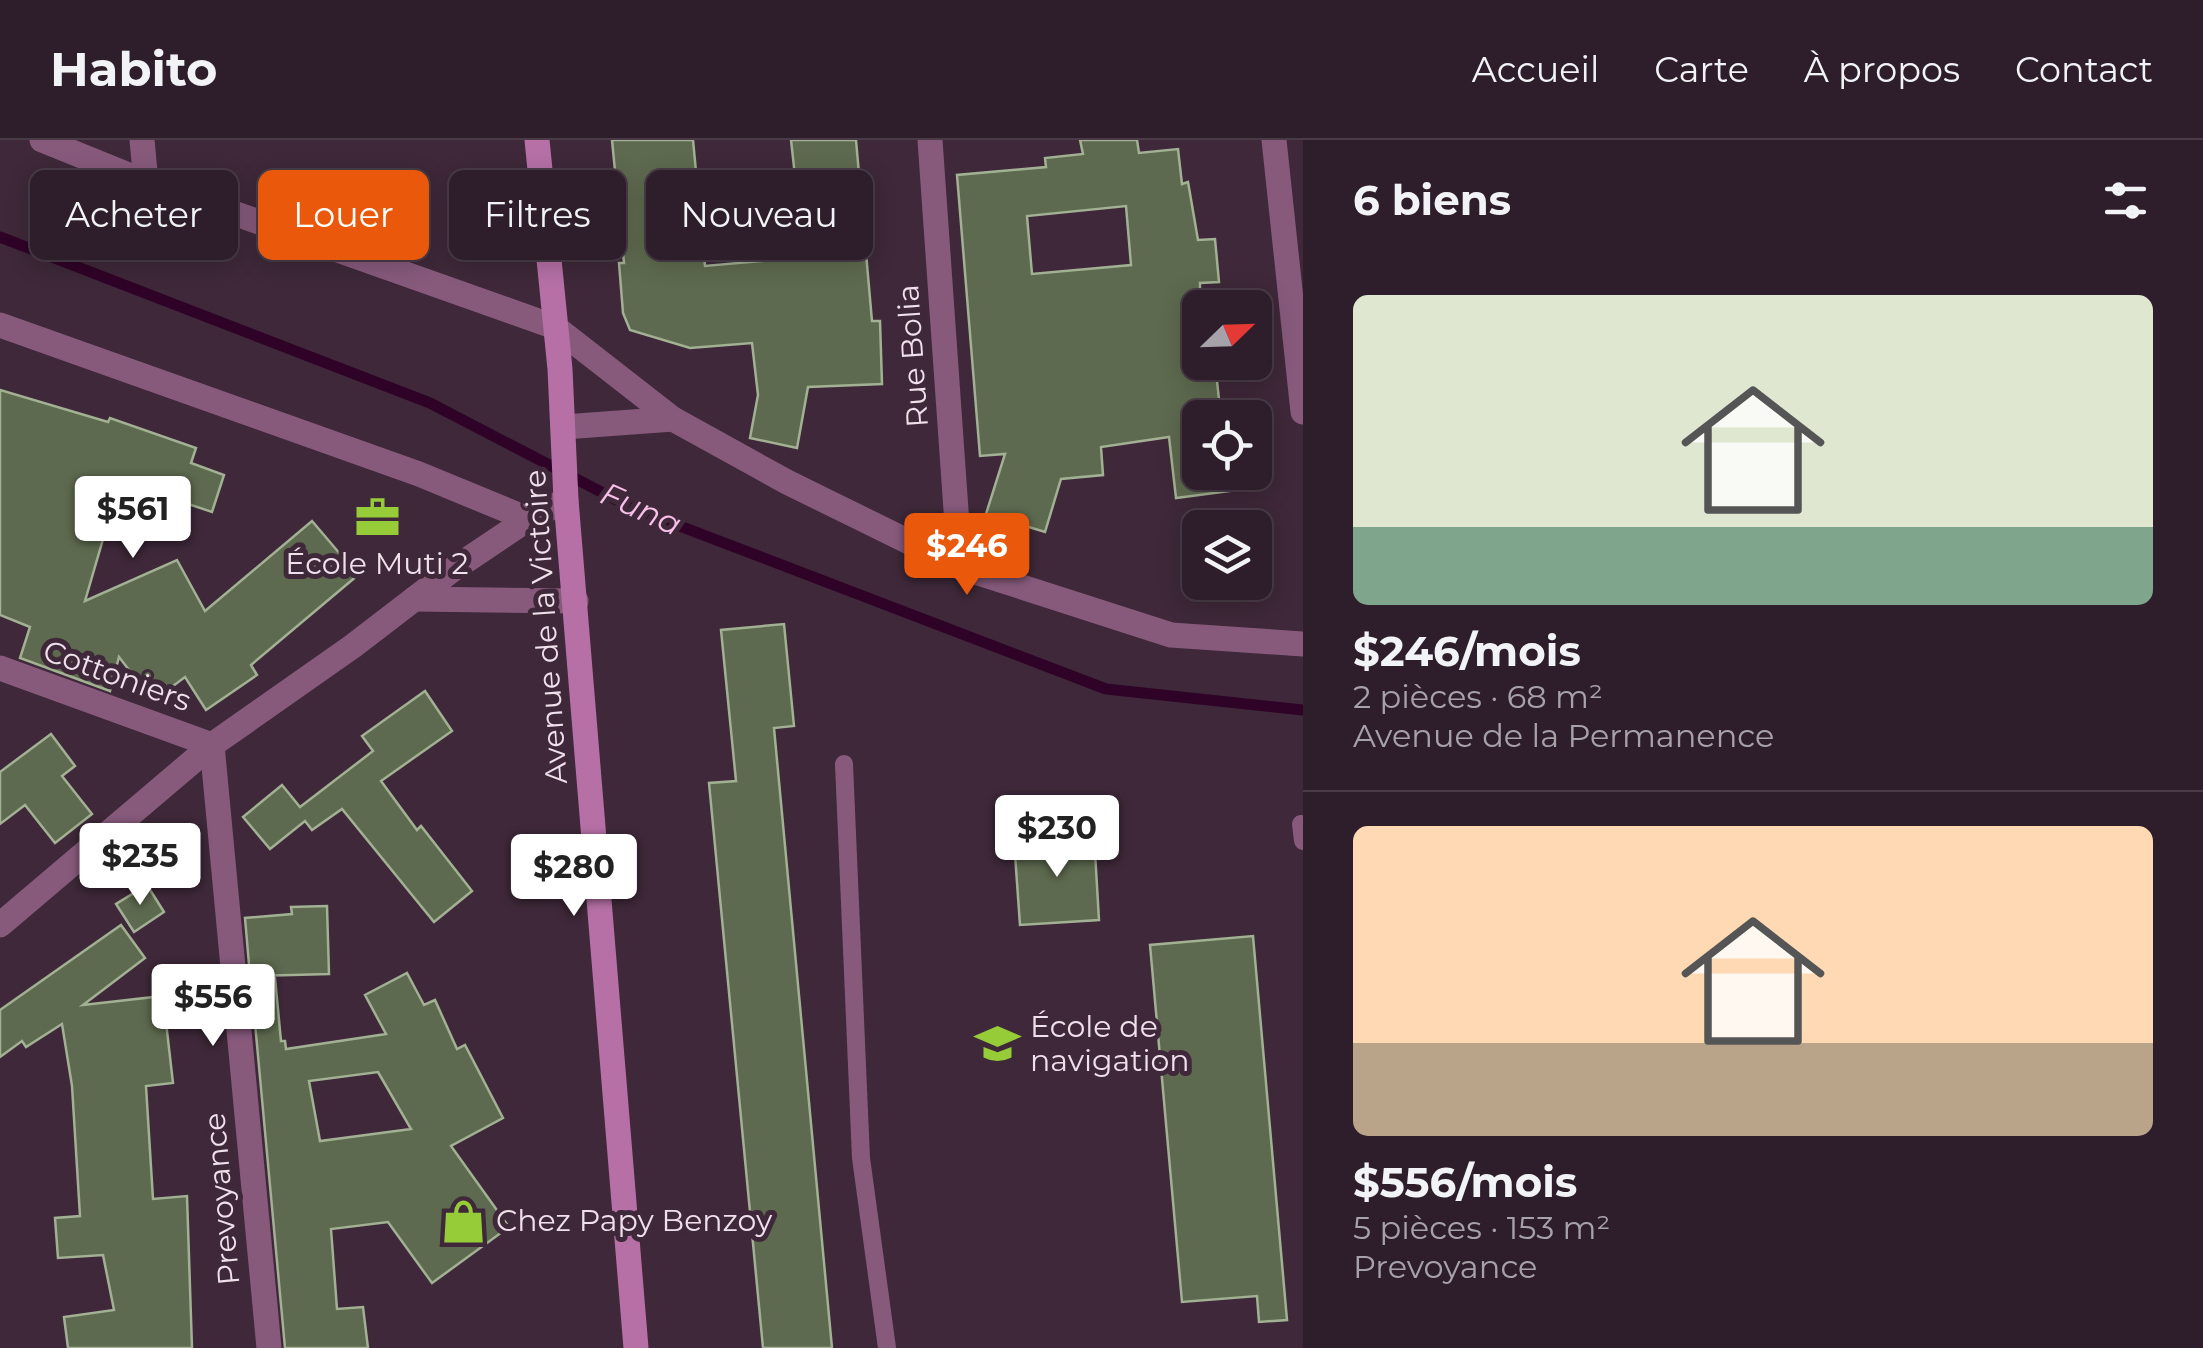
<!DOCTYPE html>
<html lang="fr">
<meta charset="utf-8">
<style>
:root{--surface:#2e1e2b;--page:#362733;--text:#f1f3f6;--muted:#a7a2a9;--line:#493c47;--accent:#ea580c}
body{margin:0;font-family:Montserrat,sans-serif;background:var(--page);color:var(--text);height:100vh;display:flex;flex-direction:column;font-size:38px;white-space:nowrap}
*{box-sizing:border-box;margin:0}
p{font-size:32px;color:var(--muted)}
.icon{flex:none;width:55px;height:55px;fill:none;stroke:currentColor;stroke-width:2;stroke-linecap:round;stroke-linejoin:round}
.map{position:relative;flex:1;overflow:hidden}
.side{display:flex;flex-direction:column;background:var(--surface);width:900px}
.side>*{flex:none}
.hud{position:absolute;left:30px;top:30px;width:950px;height:90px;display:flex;gap:20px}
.needle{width:65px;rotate:67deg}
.fabs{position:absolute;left:1182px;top:150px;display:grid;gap:20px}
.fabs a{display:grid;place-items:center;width:90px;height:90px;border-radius:15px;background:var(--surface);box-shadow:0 5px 25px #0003,0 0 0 2px var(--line);font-size:50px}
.price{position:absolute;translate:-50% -85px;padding:0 22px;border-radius:10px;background:#fff;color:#222;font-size:32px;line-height:65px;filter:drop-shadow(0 2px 5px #0008)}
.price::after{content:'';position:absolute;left:50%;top:60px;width:30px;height:22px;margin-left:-15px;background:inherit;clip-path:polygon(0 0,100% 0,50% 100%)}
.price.on{background:var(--accent);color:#fff}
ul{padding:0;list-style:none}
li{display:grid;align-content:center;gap:20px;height:530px;padding:0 50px}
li+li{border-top:2px solid var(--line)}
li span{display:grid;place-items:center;height:310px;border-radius:15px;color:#555}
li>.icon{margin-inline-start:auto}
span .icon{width:180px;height:180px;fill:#fffc;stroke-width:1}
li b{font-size:42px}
h2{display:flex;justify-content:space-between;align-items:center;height:120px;padding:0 50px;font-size:42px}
.chip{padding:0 35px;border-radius:15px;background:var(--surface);box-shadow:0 5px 25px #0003,0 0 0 2px var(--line);font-size:35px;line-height:90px}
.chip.on{background:var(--accent);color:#fff}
header{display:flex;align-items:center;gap:60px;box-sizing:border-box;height:140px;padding:0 50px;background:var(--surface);border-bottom:2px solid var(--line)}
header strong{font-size:48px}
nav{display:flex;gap:55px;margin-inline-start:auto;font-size:35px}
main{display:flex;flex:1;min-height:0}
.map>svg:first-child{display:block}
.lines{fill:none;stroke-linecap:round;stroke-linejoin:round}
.stream{stroke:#2f0327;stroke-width:11}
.building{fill:#5e6a4f;stroke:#a2b093;stroke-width:2.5;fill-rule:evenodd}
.service{stroke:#875a7c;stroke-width:18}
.minor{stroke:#875a7c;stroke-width:25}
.tertiary{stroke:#875a7c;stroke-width:25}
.secondary{stroke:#b670a6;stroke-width:25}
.labels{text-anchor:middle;stroke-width:10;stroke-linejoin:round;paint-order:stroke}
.street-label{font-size:30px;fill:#efe0eb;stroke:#3e2839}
.poi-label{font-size:30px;fill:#efe0eb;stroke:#3e2839;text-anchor:start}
.water-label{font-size:32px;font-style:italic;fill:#f8c0e9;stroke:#3e2839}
</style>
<header>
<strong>Habito</strong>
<nav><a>Accueil</a><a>Carte</a><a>À propos</a><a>Contact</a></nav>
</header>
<main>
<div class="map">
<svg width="1303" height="1208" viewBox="0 0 1303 1208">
<rect width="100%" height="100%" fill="#3e2839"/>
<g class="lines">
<polyline class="stream" points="0,97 430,263 630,367 1106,549 1303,570"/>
</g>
<g class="building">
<polygon points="612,0 693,0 705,126 804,117 791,0 856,0 872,181 880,181 882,244 808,247 797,308 750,298 758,255 752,203 690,208 630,190 623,173 619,123 624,123"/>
<path d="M1080 0H1137L1139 13 1178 9 1182 44 1188 42 1198 100 1215 99 1219 142 1200 143V234L1216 232 1221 278H1200V332H1228L1230 351 1176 358 1169 297 1101 307 1103 335 1061 339 1045 392 986 374 1005 314 980 316 957 35 1046 27 1045 18 1083 14ZM1126 66 1131 125 1032 134 1027 76Z"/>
<polygon points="0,250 108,282 110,278 196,308 191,323 224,335 212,372 120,341 85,461 177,420 205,471 312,381 358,435 251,525 257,535 206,570 185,537 153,561 119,517 110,551 20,518 30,487 0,475"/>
<polygon points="784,484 794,586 774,588 832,1208 763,1208 709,643 736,641 721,490"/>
<polygon points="425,551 452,591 381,641 417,690 421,686 472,751 434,782 342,669 312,690 305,681 270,709 243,677 282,645 300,667 373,611 362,596"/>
<polygon points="51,594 75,626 62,636 92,674 55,703 25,665 0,684 0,632"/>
<polygon points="1094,695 1099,780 1020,785 1014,700"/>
<polygon points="147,745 164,772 134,792 116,764"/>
<polygon points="327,766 329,834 250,836 245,778 292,774 291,767"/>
<polygon points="121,785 145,818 83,865 163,856 173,943 146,946 153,1059 187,1056 192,1208 68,1208 64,1177 114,1170 103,1115 58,1118 55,1078 80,1076 72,946 62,884 26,907 22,901 0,917 0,870"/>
<polygon points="1253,796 1287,1180 1259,1182 1257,1156 1182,1162 1150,805"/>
<path d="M407 833 424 865 435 860 457 909 465 905 503 978 451 1006 509 1087 432 1143 388 1082 331 1089 337 1169 363 1167 368 1208H285L251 840 275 838 281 901H285L286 909 386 894 365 855ZM378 932 411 989 320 1001 309 941Z"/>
</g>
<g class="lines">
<g class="service">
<polyline points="844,624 861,1018 887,1208"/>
<polyline points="1301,684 1303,701"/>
</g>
<g class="minor">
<polyline points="142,0 146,42"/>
<polyline points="930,0 960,427"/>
<polyline points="1274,0 1303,272"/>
<polyline points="0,185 419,334 528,379"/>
<polyline points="414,459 576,461"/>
<polyline points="0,528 212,605 269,1208"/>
<polyline points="0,785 212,605 353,506 452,430 528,379 566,360"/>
</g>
<g class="tertiary">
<polyline points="42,0 146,42 555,187 673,279 787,342 960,427 1171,495 1303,504"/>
<polyline points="564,287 673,279"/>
</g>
<polyline class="secondary" points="537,0 560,229 566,360 636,1208"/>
</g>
<defs>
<symbol id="office-bare" viewBox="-9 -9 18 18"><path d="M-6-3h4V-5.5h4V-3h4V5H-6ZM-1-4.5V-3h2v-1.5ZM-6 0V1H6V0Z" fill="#97cc39" stroke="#3e2839" stroke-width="2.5" paint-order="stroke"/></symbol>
<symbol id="school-bare" viewBox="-9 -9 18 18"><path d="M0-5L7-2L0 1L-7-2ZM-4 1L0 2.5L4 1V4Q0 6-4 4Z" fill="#97cc39" stroke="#3e2839" stroke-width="2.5" paint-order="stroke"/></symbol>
<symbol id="shop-bare" viewBox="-9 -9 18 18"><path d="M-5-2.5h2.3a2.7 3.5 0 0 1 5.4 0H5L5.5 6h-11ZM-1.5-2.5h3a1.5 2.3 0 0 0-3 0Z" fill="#97cc39" stroke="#3e2839" stroke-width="2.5" paint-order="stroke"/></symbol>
</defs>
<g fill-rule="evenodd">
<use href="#office-bare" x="346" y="346" width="63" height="63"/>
<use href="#school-bare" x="966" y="872" width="63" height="63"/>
<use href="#shop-bare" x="432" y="1050" width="63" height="63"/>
</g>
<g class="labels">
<g class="street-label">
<text transform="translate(913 216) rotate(-94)" y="10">Rue Bolia</text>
<text transform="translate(546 487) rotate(-94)" y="10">Avenue de la Victoire</text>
<text transform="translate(117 536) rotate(20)" y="10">Cottoniers</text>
<text transform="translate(222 1059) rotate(-95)" y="10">Prevoyance</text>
</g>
<g class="poi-label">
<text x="377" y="434" text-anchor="middle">École Muti 2</text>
<text x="1030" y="897">École de<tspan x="1030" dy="34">navigation</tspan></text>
<text x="496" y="1091">Chez Papy Benzoy</text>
</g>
<g class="water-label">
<text transform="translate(641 369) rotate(24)" y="11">Funa</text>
</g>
</g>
</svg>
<div class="fabs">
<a><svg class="needle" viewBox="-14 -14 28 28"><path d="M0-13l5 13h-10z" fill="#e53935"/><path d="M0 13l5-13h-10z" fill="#a7a2a9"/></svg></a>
<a><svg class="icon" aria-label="locate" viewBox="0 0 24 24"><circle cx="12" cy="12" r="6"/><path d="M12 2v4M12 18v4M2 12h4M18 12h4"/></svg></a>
<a><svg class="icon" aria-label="layers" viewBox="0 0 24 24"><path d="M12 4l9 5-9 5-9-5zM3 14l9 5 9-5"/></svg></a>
</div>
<b class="price" style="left:133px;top:421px">$561</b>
<b class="price on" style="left:967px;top:458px">$246</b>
<b class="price" style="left:1057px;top:740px">$230</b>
<b class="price" style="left:140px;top:768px">$235</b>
<b class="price" style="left:574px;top:779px">$280</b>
<b class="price" style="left:213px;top:909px">$556</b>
<div class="hud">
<a class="chip">Acheter</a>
<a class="chip on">Louer</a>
<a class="chip">Filtres</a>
<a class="chip">Nouveau</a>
</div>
</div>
<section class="side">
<h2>6 biens<svg class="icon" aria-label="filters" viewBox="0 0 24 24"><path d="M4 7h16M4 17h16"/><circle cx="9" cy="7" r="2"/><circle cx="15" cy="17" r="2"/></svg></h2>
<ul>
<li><span style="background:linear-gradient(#dfe7d0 75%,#7fa58c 0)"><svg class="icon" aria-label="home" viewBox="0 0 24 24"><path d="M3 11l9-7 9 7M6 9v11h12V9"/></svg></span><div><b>$246/mois</b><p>2 pièces · 68 m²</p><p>Avenue de la Permanence</p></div></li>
<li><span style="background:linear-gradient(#ffd9b3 70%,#b9a48a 0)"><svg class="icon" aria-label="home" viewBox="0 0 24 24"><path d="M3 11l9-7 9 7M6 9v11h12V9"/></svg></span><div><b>$556/mois</b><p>5 pièces · 153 m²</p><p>Prevoyance</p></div></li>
</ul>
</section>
</main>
